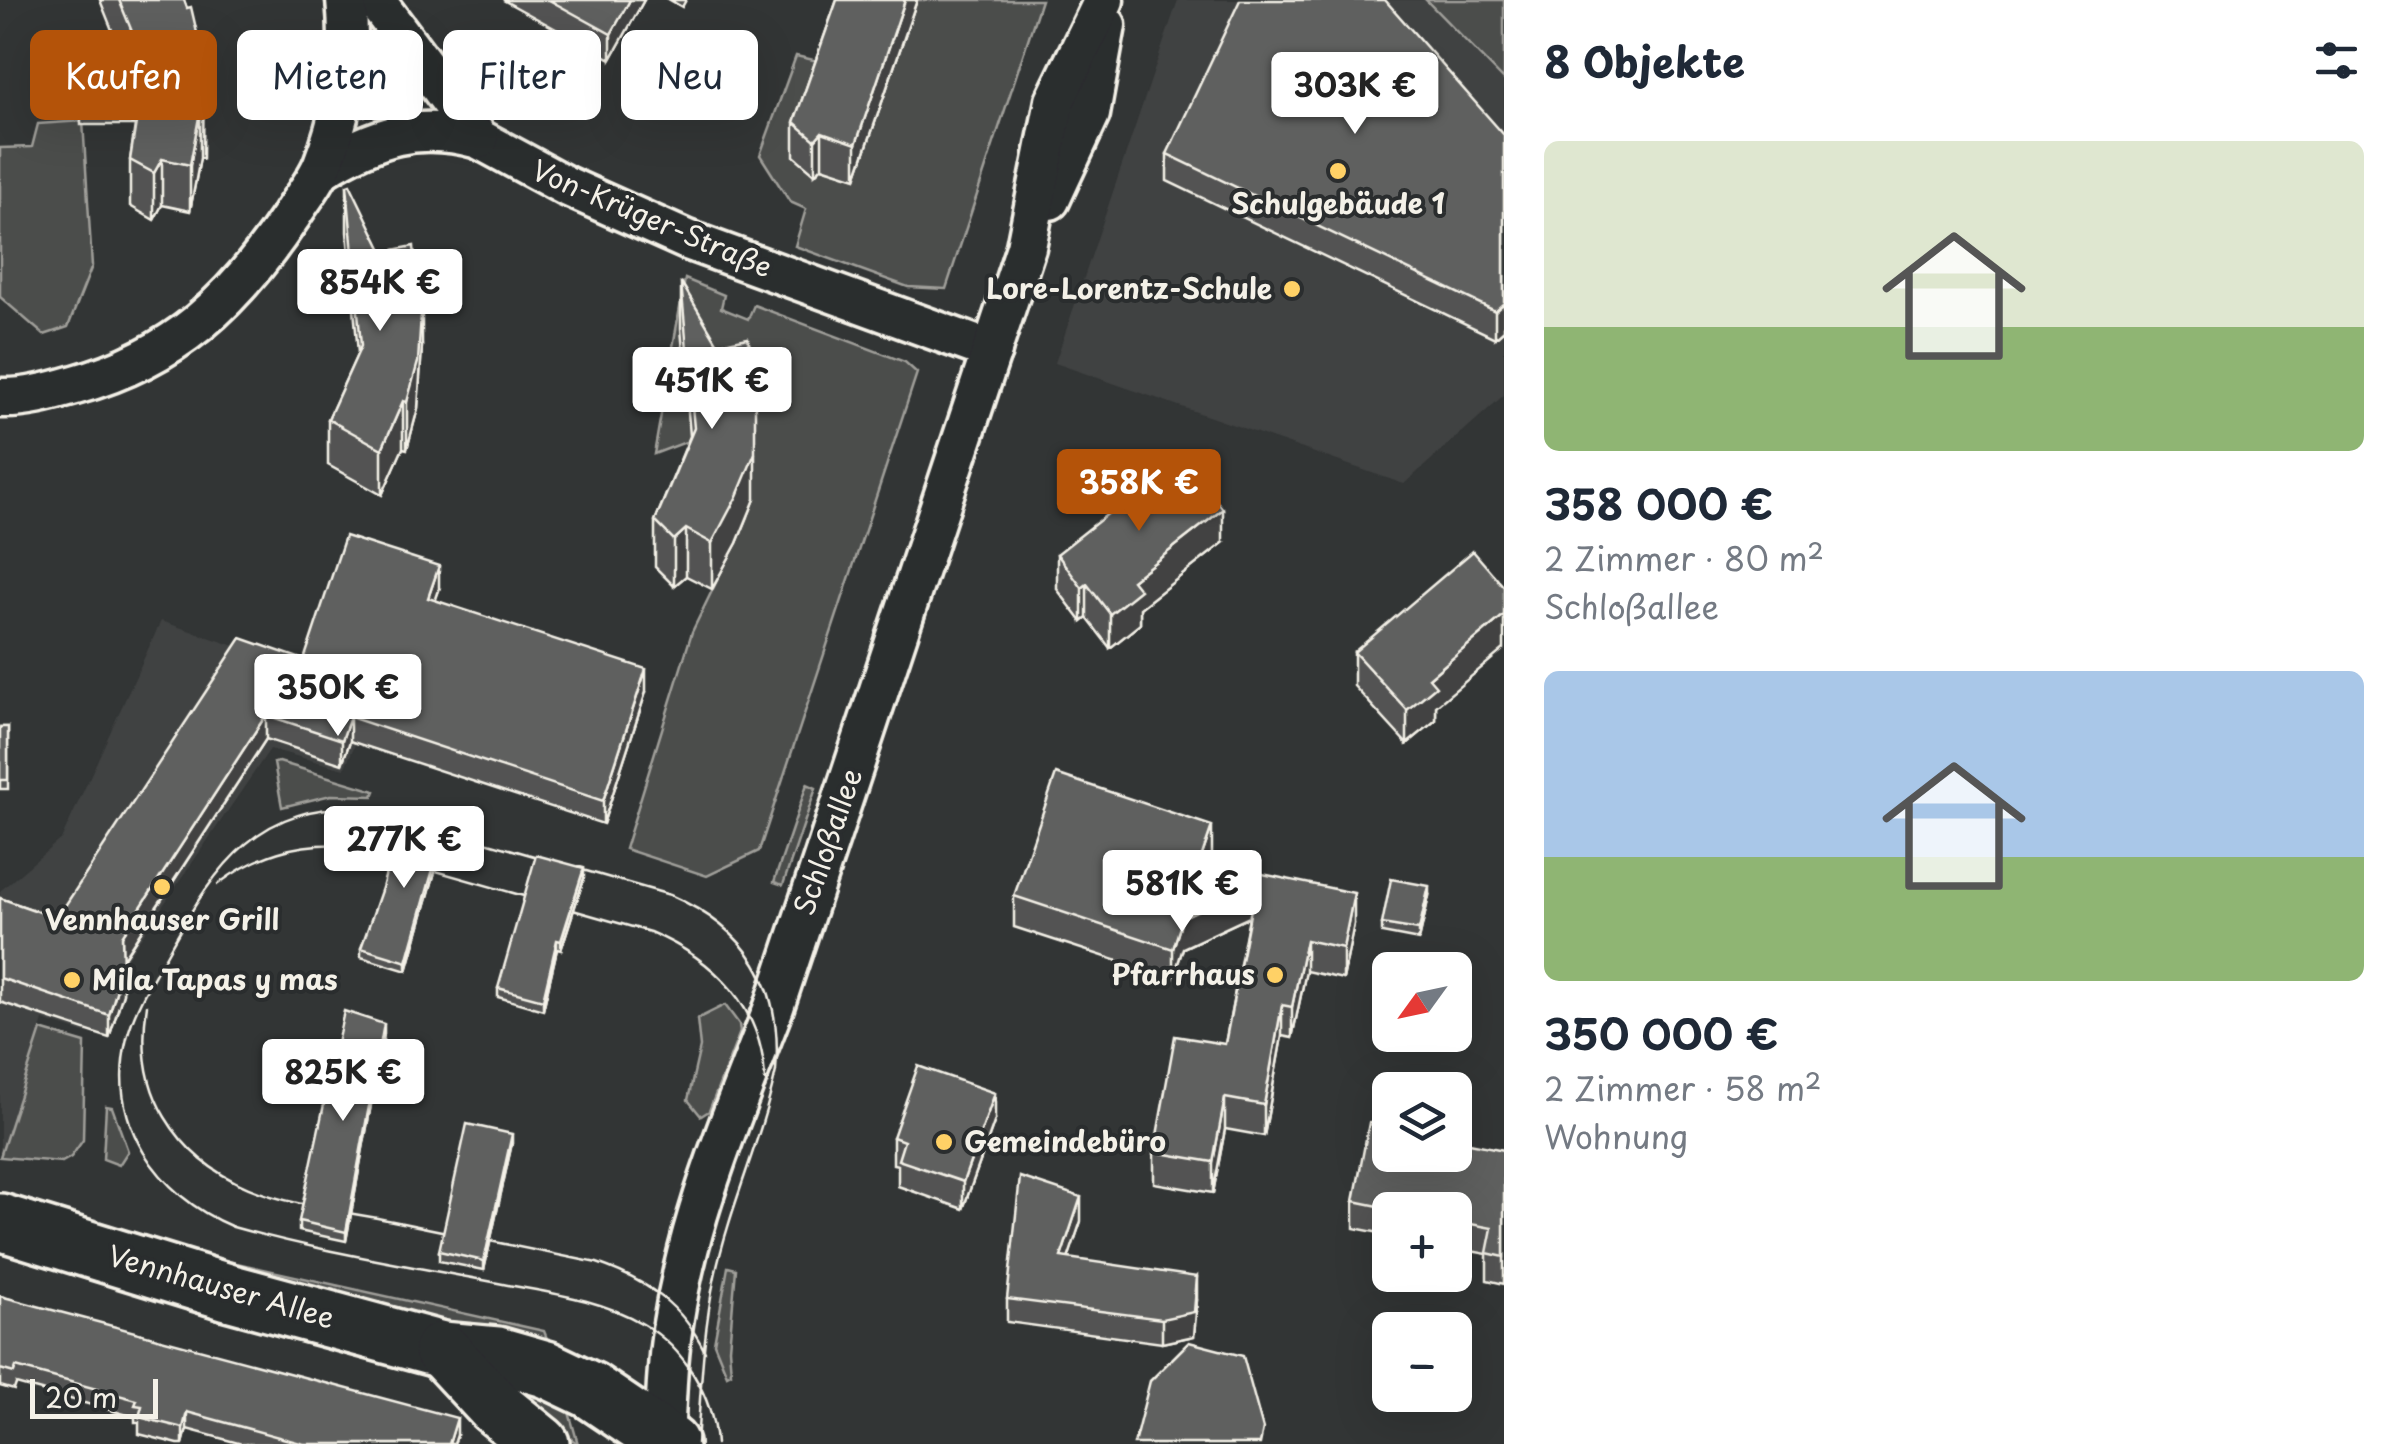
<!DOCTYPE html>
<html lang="de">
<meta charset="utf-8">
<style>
:root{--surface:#fff;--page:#f2f2f3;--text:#1f2937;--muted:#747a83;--accent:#b45309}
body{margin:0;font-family:"Playpen Sans",sans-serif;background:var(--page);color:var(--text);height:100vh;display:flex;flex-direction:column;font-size:38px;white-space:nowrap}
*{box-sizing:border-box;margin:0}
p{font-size:32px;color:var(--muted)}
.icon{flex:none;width:55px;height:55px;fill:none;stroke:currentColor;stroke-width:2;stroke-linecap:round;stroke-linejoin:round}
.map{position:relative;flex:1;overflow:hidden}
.drawer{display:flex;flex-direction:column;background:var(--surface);width:900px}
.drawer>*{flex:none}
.hud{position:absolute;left:30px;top:30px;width:950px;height:90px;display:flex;gap:20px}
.needle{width:65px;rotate:237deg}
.tools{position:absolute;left:1372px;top:952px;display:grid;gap:20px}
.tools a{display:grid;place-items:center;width:100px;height:100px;border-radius:15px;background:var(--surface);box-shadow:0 10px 40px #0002;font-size:50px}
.scale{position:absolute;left:30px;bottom:25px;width:128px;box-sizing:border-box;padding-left:10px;border:5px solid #f4f1e8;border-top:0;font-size:28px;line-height:35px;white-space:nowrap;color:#f4f1e8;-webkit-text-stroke:8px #2a2d2e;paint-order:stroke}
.price{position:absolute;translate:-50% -85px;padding:0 22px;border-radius:10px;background:#fff;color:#222;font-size:32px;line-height:65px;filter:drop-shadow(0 2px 5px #0008)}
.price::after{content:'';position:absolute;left:50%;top:60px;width:30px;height:22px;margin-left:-15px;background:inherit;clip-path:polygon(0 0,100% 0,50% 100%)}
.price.selected{background:var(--accent);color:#fff}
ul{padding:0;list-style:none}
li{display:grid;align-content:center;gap:20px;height:530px;padding:0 40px}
li span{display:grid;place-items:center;height:310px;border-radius:15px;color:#555}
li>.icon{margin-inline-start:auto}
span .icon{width:180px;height:180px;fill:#fffc;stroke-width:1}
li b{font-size:42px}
h2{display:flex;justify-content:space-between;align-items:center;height:120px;padding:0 40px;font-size:42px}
.chip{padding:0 35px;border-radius:15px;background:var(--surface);box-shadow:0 10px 40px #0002;font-size:35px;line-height:90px}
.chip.selected{background:var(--accent);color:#fff}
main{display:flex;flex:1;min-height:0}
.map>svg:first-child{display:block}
.built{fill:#404242}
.green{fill:#4b4d4c;stroke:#a09f9a;stroke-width:2.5}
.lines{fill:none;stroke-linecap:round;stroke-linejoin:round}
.street-casing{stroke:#f4f1e8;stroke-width:45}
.secondary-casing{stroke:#f4f1e8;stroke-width:62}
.street{stroke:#2a2d2e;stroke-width:38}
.secondary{stroke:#2a2d2e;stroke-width:55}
.tram{stroke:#f4f1e8;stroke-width:2.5}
.wall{fill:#525352;stroke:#f4f1e8;stroke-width:2.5}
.shaded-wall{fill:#424342;stroke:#f4f1e8;stroke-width:2.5}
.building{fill:#5f605f;stroke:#f4f1e8;stroke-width:2.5}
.poi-dot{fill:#ffd166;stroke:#2a2d2e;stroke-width:4}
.labels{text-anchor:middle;stroke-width:8;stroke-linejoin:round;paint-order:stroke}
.poi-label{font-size:28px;font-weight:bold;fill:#f4f1e8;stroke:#2a2d2e}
.street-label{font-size:28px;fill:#f4f1e8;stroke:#2a2d2e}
</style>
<main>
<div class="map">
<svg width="1504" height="1444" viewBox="0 0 1504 1444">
<rect width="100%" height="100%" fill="#323535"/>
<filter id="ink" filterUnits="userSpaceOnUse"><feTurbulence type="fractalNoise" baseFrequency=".01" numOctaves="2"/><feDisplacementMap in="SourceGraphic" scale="20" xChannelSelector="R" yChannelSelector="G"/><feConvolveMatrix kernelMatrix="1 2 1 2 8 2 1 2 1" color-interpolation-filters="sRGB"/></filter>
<g filter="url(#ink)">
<g class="built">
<polygon points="1178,0 1426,0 1504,80 1504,395 1404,484 1055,363"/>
<polygon points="161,621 378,694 344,769 270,749 114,977 87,1034 43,1020 0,1158 0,891 62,838"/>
</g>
<g class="green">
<polygon points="917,0 1041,0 946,289 908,287 795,246 806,209 790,202 760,155 796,56 827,63 815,174 822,167 856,178"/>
<polygon points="1426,0 1504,0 1504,80"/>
<polygon points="375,40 415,94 410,108 398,107 362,117 356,111 368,54 365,42"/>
<polygon points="83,121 92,266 68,327 44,335 0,297 0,148 32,147 38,124"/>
<polygon points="685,279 724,295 721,308 748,319 754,305 905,362 917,373 759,851 707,876 625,849 692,632 724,566 731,542 737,543 748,517 691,440 654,454"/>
<polygon points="279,762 375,791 373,796 331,795 282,807 274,763"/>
<polygon points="807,784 816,788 783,885 774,882"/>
<polygon points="725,1005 739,1024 740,1032 709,1111 701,1116 688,1100 700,1047 697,1019"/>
<polygon points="41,1030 85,1043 83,1140 71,1157 62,1162 0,1157"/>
<polygon points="106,1106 112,1107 128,1151 119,1165 103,1159"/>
<polygon points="223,1260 544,1331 554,1356 216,1267"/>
<polygon points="728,1267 736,1269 729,1348 731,1373 727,1375 714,1343"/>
<polygon points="539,1393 567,1405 578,1444 538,1414 531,1402"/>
</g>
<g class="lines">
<defs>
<g id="street">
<polyline points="375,0 479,139 566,186 687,240 992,351"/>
<path d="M322 169C375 136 417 122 479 139"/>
<polyline points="1050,200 1090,114 1106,25"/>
<path d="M0 398C25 399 51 392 75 385 176 357 234 301 291 216 301 199 316 182 323 164 343 112 352 55 346 0"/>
<path d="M665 1444C664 1424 666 1403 667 1382 674 1248 727 1130 774 1007L1026 247 1055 101 1104 0"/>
</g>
<g id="secondary">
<polyline points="0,1222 228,1292 442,1350 497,1355 546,1369 590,1390 670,1444"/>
<polyline points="442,1350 494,1406 541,1444"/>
</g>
</defs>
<use href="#street" class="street-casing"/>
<use href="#secondary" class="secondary-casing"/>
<use href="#street" class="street"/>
<use href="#secondary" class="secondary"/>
<g class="tram">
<path d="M218 884C257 855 296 842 345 845L650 932C714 959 763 1007 765 1081"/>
<path d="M147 1005C141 1044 144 1083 165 1117 215 1201 306 1204 393 1221 461 1235 529 1249 597 1263 644 1279 683 1305 705 1352"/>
<path d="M697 1444C701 1388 703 1331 715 1276 730 1206 761 1141 776 1071 783 985 748 929 670 895L367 808C260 801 217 864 170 948 154 977 135 1006 127 1038 106 1123 157 1195 233 1227 321 1252 413 1266 503 1284 550 1293 601 1299 643 1324 684 1348 713 1396 716 1444"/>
</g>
</g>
<g class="wall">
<polygon points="100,0 184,0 204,63 203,159 200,158 190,211 162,205 154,220 130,206 130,160 135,125 81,125 80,63 122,55"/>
<polygon points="503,0 644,0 611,59"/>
<polygon points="670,0 686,0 682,7"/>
<polygon points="837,0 917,0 856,178 822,167 815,174 794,156 794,122"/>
<polygon points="1504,135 1504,330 1495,338 1167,181 1167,154"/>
<polygon points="347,185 383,252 418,299 422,346 418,408 407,449 403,448 382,495 328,465 328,419 358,353 347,232"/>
<polygon points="681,282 755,499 737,543 712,589 686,576 674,586 655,567 655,521 690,436 681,328"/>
<polygon points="1223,543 1140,608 1140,624 1110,648 1087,618 1082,622 1057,589 1057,554"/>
<polygon points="439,590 435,600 646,692 603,824 350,741 342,764 266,739 123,959 123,993 109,1038 0,1002 0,898 57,918 304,660"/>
<polygon points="1354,652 1436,706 1436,720 1407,744 1354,686"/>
<rect x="0" y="727" width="8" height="62"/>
<polygon points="444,840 407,971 361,957 361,948"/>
<polygon points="1212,857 1210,863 1354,924 1343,979 1306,971 1292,1038 1282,1036 1264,1136 1225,1129 1213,1193 1154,1183 1154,1152 1225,1044 1249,917 1183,948 1173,979 1014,927 1014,896"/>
<polygon points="584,878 561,950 557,949 543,1010 498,997 498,988"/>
<polygon points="1429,896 1419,940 1382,933 1382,924"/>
<polygon points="384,1034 346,1241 299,1231 299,1221"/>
<polygon points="995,1120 963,1209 898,1186 898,1165 893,1164 893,1137"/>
<polygon points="512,1143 484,1270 439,1261 439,1251"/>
<polygon points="1504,1150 1504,1284 1487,1280 1487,1254 1455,1248 1455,1210 1390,1210 1390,1235 1354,1228 1354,1201"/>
<polygon points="1081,1221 1068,1258 1197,1300 1194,1336 1162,1343 1007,1322 1007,1299"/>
<polygon points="0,1296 457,1435 454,1444 242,1444 187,1429 183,1444 178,1444 139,1434 139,1422 135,1422 135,1417 16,1384 14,1390 0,1386"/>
</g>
<g class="shaded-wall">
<polygon points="630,0 644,0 611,59 611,34"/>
<polygon points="905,0 917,0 856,178 856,144"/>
<polygon points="200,112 200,158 190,211 190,165"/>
<polygon points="822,132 822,167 815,174 815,140"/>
<polygon points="162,159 162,205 154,220 154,173"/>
<polygon points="422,299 422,346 418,408 407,449 407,402"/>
<polygon points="1504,303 1504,330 1495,338 1495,311"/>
<polygon points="403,401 403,448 382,495 382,449"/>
<polygon points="755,453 755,499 737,543 712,589 712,543"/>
<polygon points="1223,509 1223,543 1140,608 1140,624 1110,648 1110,614 1132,580"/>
<polygon points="686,529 686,576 674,586 674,540"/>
<polygon points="439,566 439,590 428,622 428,598"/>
<polygon points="1087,584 1087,618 1082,622 1082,588"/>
<polygon points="1504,615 1504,649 1436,706 1436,720 1407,744 1407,710 1429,678"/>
<polygon points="646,669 646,692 603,824 603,801"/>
<polygon points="266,715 266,739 122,960 122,936"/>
<polygon points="350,717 350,741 342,764 342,740"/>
<polygon points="1212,826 1212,857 1200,892 1200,861"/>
<polygon points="444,830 444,840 407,971 407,962"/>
<polygon points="584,868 584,878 561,950 561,941"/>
<polygon points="1256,883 1256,914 1183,948 1173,979 1173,949 1183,917"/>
<polygon points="1429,886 1429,896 1419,940 1419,930"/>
<polygon points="1354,893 1354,924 1343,979 1343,948"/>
<polygon points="557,940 557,949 543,1010 543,1000"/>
<polygon points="1306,940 1306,971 1292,1038 1292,1007"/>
<polygon points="123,969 123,993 109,1038 109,1015"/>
<polygon points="1282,1005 1282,1036 1264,1136 1264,1105"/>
<polygon points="384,1024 384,1034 346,1241 346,1232"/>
<polygon points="995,1093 995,1120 963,1209 963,1182"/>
<polygon points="1225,1098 1225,1129 1213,1193 1213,1162"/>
<polygon points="512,1134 512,1143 484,1270 484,1261"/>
<polygon points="1081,1197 1081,1221 1061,1280 1061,1257"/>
<polygon points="1197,1277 1197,1300 1194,1336 1162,1343 1162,1319"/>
<polygon points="187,1412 187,1429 183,1444 183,1428"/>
<polygon points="457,1418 457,1435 454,1444 449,1444"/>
</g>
<g class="building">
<polygon points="119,0 184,0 187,8 191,7 204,63 203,112 200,112 190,165 162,159 154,173 130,160 143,79 81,79 80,63 140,51"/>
<polygon points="549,0 630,0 611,34"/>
<polygon points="837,0 905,0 856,144 822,132 815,140 794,122"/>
<polygon points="1240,0 1385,0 1504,135 1504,303 1495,311 1167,154"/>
<polygon points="350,184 383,252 414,246 418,299 422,299 418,362 407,402 403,401 382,449 328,419 361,346 347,185"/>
<polygon points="681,282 718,344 748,338 755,370 755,453 737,496 712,543 686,529 674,540 655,521 694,428"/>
<polygon points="1181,456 1223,509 1132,580 1140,590 1110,614 1087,584 1082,588 1057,554"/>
<polygon points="345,536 439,566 428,598 646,669 603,801 350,717 342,740 266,715 122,936 123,969 109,1015 0,978 0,898 57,918 241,638 304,660"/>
<polygon points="1473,551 1504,587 1504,615 1429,678 1436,686 1407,710 1354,652"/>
<rect x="0" y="727" width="8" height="53"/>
<polygon points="1056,774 1212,826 1200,861 1354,893 1343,948 1306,940 1292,1007 1282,1005 1264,1105 1225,1098 1213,1162 1154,1152 1175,1036 1225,1044 1256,883 1183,917 1173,949 1014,896"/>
<polygon points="400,819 444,830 407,962 361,948 382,888"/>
<polygon points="536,855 584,868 561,941 557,940 543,1000 498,988"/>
<polygon points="1391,879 1429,886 1419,930 1382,924"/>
<polygon points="344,1011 384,1024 346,1232 299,1221"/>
<polygon points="918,1066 995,1093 963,1182 898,1160 904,1141 893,1137"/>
<polygon points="1369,1123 1390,1127 1390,1155 1455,1155 1455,1140 1504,1150 1504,1257 1487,1253 1492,1228 1455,1221 1455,1210 1398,1210 1354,1201"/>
<polygon points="467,1124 512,1134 484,1261 439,1251"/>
<polygon points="1020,1177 1081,1197 1061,1257 1197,1277 1194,1312 1162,1319 1007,1299"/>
<polygon points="0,1296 457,1418 449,1444 304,1444 187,1412 183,1428 139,1417 142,1406 135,1405 137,1400 16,1367 14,1373 0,1369"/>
<polygon points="1189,1342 1243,1356 1263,1429 1260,1444 1134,1444 1150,1381"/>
</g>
</g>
<g class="poi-dot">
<circle cx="1338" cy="171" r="10"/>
<circle cx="1292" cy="289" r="10"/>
<circle cx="162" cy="887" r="10"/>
<circle cx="1275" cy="975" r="10"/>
<circle cx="72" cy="980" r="10"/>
<circle cx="944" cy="1142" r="10"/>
</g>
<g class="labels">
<g class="poi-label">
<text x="1338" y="214">Schulgebäude 1</text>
<text x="1272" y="299" text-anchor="end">Lore-Lorentz-Schule</text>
<text x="162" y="930">Vennhauser Grill</text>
<text x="1255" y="985" text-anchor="end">Pfarrhaus</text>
<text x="92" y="990" text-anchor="start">Mila Tapas y mas</text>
<text x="964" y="1152" text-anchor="start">Gemeindebüro</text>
</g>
<g class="street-label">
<text transform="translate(652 219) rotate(23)" y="10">Von-Krüger-Straße</text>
<text transform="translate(828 842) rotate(-71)" y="10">Schloßallee</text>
<text transform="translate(221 1287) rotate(16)" y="10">Vennhauser Allee</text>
</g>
</g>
</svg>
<div class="tools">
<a><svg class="needle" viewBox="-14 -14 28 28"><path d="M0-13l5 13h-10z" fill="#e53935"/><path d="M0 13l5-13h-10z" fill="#747a83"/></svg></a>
<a><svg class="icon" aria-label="layers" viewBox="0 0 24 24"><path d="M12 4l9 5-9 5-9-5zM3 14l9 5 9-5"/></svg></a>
<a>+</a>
<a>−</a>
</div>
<div class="scale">20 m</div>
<b class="price" style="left:1355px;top:137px">303K €</b>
<b class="price" style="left:380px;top:334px">854K €</b>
<b class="price" style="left:712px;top:432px">451K €</b>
<b class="price selected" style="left:1139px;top:534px">358K €</b>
<b class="price" style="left:338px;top:739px">350K €</b>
<b class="price" style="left:404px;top:891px">277K €</b>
<b class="price" style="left:1182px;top:935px">581K €</b>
<b class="price" style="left:343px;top:1124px">825K €</b>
<div class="hud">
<a class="chip selected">Kaufen</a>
<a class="chip">Mieten</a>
<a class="chip">Filter</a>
<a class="chip">Neu</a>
</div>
</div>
<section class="drawer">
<h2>8 Objekte<svg class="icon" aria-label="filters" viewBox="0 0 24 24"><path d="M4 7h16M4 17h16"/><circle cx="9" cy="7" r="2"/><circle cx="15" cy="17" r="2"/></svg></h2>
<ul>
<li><span style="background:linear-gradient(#dfe7d0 60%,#8fb573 0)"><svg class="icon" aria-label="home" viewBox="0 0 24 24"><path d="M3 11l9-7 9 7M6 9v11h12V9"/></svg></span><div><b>358 000 €</b><p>2 Zimmer · 80 m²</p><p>Schloßallee</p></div></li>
<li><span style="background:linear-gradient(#a9c7e8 60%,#8fb573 0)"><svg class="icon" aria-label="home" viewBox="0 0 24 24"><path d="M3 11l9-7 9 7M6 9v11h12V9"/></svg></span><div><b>350 000 €</b><p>2 Zimmer · 58 m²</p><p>Wohnung</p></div></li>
</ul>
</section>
</main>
